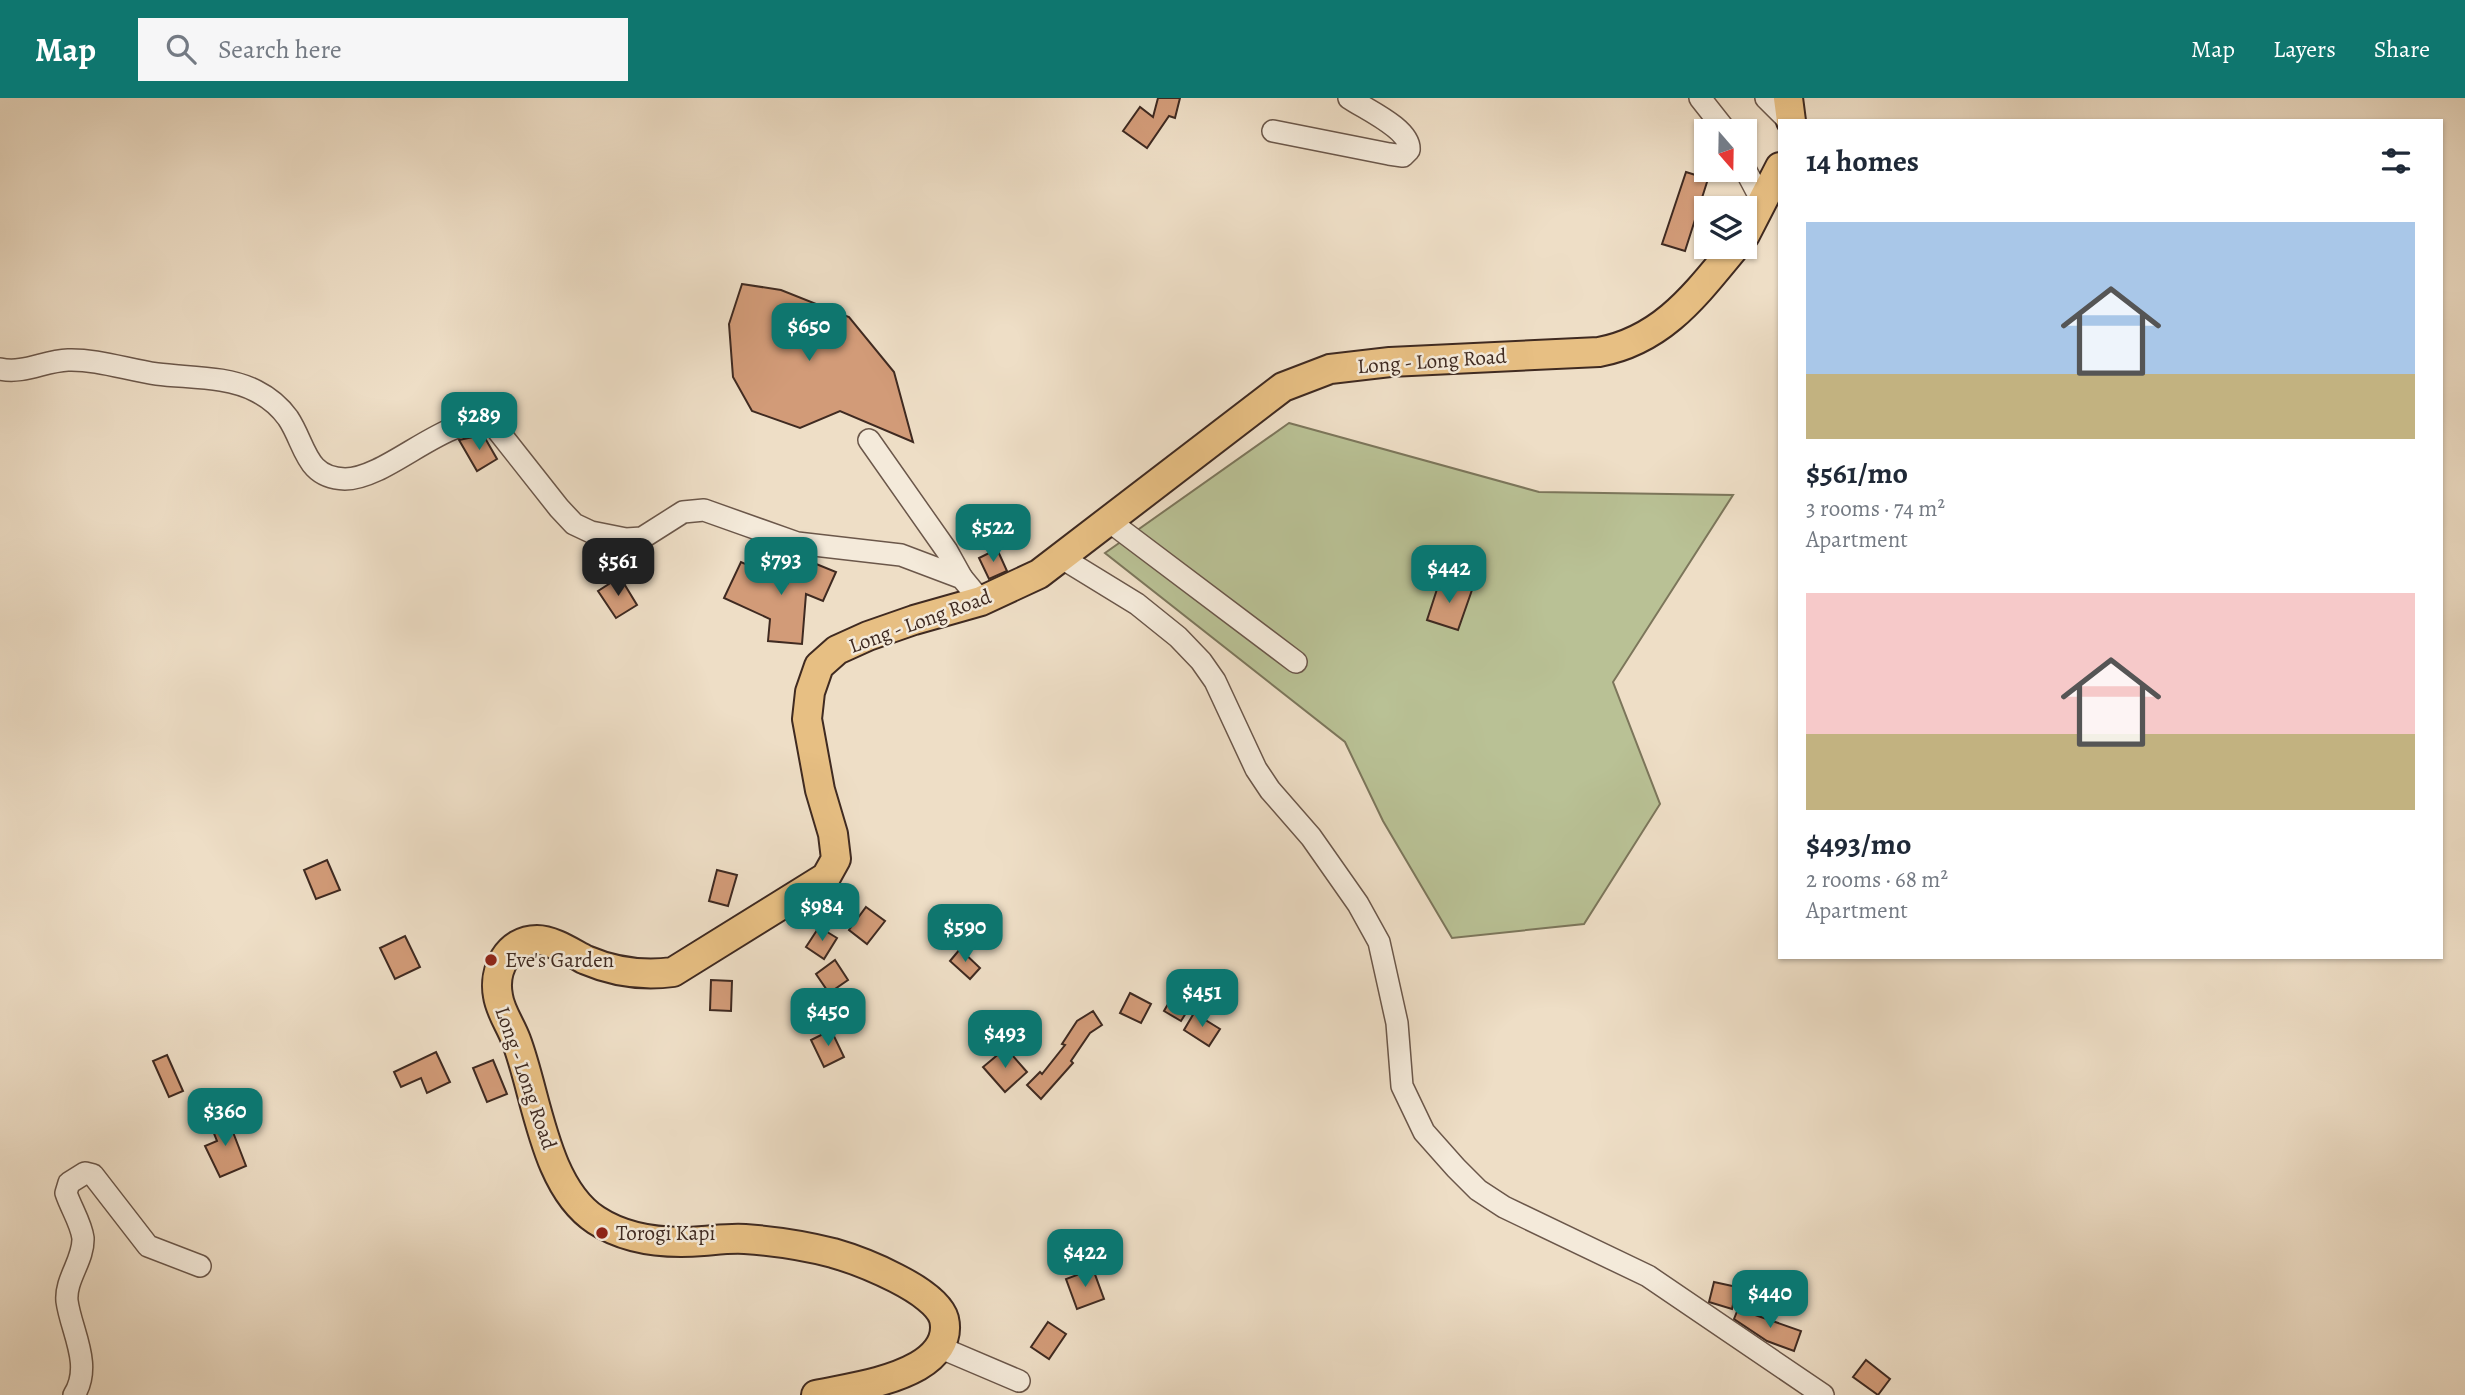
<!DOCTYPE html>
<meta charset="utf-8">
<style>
:root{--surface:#fff;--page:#f6f6f7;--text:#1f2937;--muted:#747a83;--accent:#0f766e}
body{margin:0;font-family:Alegreya,serif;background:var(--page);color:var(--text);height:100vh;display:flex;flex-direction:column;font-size:26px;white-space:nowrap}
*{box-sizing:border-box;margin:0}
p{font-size:23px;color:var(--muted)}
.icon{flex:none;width:38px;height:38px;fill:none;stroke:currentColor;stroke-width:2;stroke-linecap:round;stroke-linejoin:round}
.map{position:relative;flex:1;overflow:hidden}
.details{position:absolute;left:1778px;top:21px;width:665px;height:840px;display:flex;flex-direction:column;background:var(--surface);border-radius:0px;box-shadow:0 2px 5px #0004}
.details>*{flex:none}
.needle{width:46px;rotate:160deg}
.controls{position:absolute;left:1694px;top:21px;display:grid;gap:14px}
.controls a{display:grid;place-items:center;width:63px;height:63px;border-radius:0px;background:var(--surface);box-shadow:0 2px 5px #0004;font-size:35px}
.price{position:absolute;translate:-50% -60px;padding:0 16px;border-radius:14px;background:var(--accent);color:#fff;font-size:23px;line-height:46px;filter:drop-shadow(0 2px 4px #0008)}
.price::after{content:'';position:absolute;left:50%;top:42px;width:21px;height:16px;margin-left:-10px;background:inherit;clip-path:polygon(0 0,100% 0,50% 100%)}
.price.on{background:#222;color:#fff}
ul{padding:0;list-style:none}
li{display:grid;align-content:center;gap:14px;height:371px;padding:0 28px}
li span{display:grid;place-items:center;height:217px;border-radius:0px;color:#555}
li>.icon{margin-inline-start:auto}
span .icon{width:126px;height:126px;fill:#fffc;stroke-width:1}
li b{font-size:30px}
h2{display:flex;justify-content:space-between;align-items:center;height:84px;padding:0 28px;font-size:30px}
header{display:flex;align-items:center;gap:42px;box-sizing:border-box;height:98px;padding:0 35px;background:var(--accent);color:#fff}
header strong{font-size:33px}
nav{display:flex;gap:38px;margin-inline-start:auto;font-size:24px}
.search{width:490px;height:63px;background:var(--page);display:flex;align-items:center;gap:18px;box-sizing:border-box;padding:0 24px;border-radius:0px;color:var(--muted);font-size:26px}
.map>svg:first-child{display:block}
.green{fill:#b9c195;stroke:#7c765b;stroke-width:2}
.building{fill:#d29b78;stroke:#3f2a21;stroke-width:2}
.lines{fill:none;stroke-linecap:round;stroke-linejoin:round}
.minor-casing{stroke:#6b574a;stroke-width:24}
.major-casing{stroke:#3f2a21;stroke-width:32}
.minor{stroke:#f4eada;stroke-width:21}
.major{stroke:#e7bf83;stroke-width:28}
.poi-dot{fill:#8f2418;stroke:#f4eada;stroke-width:2.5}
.labels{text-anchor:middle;stroke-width:5;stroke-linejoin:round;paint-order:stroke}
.street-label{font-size:21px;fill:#3f2a21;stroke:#f4eada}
.poi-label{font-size:21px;fill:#3f2a21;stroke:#f4eada;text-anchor:start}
</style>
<header>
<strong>Map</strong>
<div class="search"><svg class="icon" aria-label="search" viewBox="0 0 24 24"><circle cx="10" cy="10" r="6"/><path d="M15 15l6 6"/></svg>Search here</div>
<nav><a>Map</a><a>Layers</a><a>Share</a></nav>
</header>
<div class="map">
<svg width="2465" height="1297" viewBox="0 0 2465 1297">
<rect width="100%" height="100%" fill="#eedec6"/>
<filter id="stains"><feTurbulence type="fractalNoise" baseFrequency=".00286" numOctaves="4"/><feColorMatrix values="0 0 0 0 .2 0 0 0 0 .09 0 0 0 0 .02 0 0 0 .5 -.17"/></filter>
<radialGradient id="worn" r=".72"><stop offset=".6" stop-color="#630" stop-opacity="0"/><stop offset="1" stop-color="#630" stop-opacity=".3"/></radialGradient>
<polygon class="green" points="1289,325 1539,394 1733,397 1613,584 1660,706 1584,826 1452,840 1383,723 1345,644 1105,455"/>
<g class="building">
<polygon points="1158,0 1180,0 1175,20 1169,18 1147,50 1123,33 1140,9 1153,19"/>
<polygon points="1686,74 1708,81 1685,153 1662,146"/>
<polygon points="742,186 781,192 849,219 894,274 913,344 840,313 800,330 752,313 733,279 729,226"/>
<polygon points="478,338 485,340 497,361 477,373 459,342"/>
<polygon points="997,451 1007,473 989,481 979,460"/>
<polygon points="799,459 836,474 823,503 806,496 802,546 768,543 770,521 724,500 741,464 788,485"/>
<polygon points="620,479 637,507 616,520 598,493"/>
<polygon points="1440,482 1472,492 1458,532 1427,522"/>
<polygon points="327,762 340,792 316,801 304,772"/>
<polygon points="717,772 737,777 728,808 709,803"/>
<polygon points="866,809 885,823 867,846 849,832"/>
<polygon points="819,829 837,840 824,861 806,849"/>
<polygon points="405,838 420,869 395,881 380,850"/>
<polygon points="960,851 980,870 970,881 950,863"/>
<polygon points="835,862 848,882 829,895 816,876"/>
<polygon points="711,882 732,883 731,913 710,912"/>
<polygon points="1176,892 1194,902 1181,923 1164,913"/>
<polygon points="1130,895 1151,906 1141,925 1120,915"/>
<polygon points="1093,913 1102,927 1090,935 1071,963 1073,965 1041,1001 1027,987 1040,974 1042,976 1065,947 1062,946 1077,923"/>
<polygon points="1194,915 1220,931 1209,948 1184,932"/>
<polygon points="831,932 844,959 824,969 811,942"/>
<polygon points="1006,950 1027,974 1005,994 983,969"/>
<polygon points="436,954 450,984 427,995 421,980 401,989 394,974"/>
<polygon points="167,957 183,993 169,999 153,963"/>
<polygon points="493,962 507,996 487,1004 473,970"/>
<polygon points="226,1016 246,1068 220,1079 205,1048 217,1043 209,1023"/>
<polygon points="1093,1171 1104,1201 1077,1211 1066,1181"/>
<polygon points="1714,1184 1737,1189 1732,1211 1709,1204"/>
<polygon points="1738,1211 1801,1233 1794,1253 1767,1243 1734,1221"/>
<polygon points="1048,1224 1066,1236 1049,1261 1031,1249"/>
<polygon points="1866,1262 1890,1281 1878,1297 1853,1279"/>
</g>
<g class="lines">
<defs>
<g id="minor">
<polyline points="1700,0 1726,33"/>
<polyline points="1766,0 1789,23"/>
<path d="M1273 33 1389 56 1403 58 1409 52C1411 31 1365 11 1349 0"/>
<polyline points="1745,71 1763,105"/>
<path d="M0 271C24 276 44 263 68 262 97 261 128 272 157 276 189 280 227 278 256 293 268 299 280 309 288 320 306 347 305 380 345 381 390 381 456 306 495 329L559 410 574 426 591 434 626 441 642 440 683 414 704 412 797 445 901 457 962 480 981 503"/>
<polyline points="869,342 947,453 962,480"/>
<polyline points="1109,423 1296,564"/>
<polyline points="1062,460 1137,506 1178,539 1201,563 1215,583 1256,671 1270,692 1311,739 1358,806 1379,844 1397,925 1402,988 1424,1034 1456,1070 1478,1092 1504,1109 1648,1178 1823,1297"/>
<polyline points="939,1249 1019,1283"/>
<path d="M74 1297C93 1267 71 1233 67 1203 65 1181 84 1162 83 1140 81 1125 71 1110 66 1095L69 1085 85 1075 93 1077 148 1148 200 1168"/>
</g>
<g id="major">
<polyline points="1788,0 1791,23"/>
<polyline points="1745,137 1780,69"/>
<path d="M816 1297C849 1290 888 1285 918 1268 935 1258 949 1242 944 1221 936 1192 861 1163 833 1155 806 1148 773 1143 745 1141 731 1140 716 1142 703 1143 666 1146 628 1143 596 1122 544 1088 537 997 516 942 511 928 500 913 498 898 493 872 508 842 537 842 553 842 572 855 586 862 614 874 643 878 673 874L826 779 836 761 833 736 820 692 807 621 810 594 819 568 837 552 868 538 914 522 981 503 1039 476 1283 289 1330 271 1390 264 1599 254C1663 242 1696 196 1735 149"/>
</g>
</defs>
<use href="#minor" class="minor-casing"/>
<use href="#major" class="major-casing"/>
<use href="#minor" class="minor"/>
<use href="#major" class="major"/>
</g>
<g class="poi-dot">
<circle cx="491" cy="862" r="7"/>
<circle cx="602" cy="1135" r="7"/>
</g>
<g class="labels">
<g class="street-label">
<text transform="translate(1432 263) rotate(-4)" y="7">Long - Long Road</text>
<text transform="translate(920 523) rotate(-20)" y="7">Long - Long Road</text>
<text transform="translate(526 980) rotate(71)" y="7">Long - Long Road</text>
</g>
<g class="poi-label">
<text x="505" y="869">Eve's Garden</text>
<text x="616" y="1142">Torogi Kapi</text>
</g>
</g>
<rect width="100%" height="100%" filter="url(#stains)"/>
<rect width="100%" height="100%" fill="url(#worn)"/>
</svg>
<div class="controls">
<a><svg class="needle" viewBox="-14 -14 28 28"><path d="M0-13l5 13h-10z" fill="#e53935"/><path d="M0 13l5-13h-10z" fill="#747a83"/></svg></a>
<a><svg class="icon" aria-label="layers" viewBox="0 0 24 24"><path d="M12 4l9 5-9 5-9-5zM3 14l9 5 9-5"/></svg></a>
</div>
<b class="price" style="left:809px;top:265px">$650</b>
<b class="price" style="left:479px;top:354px">$289</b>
<b class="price" style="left:993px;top:466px">$522</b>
<b class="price" style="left:781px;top:499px">$793</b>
<b class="price on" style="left:618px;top:500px">$561</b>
<b class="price" style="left:1449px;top:507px">$442</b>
<b class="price" style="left:822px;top:845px">$984</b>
<b class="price" style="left:965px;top:866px">$590</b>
<b class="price" style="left:1202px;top:931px">$451</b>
<b class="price" style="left:828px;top:950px">$450</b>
<b class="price" style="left:1005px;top:972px">$493</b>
<b class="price" style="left:225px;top:1050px">$360</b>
<b class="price" style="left:1085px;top:1191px">$422</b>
<b class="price" style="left:1770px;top:1232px">$440</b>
<section class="details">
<h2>14 homes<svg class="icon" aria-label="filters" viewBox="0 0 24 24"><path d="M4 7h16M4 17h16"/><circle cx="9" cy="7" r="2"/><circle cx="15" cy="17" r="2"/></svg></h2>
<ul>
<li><span style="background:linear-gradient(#a9c7e8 70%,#c2b280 0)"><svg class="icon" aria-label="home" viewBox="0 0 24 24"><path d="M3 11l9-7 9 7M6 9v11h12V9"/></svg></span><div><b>$561/mo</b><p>3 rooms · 74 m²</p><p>Apartment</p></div></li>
<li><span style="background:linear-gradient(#f6c9c9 65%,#c2b280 0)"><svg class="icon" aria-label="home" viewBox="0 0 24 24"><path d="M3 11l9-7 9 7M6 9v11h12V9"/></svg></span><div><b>$493/mo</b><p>2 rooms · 68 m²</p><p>Apartment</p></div></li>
</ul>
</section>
</div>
